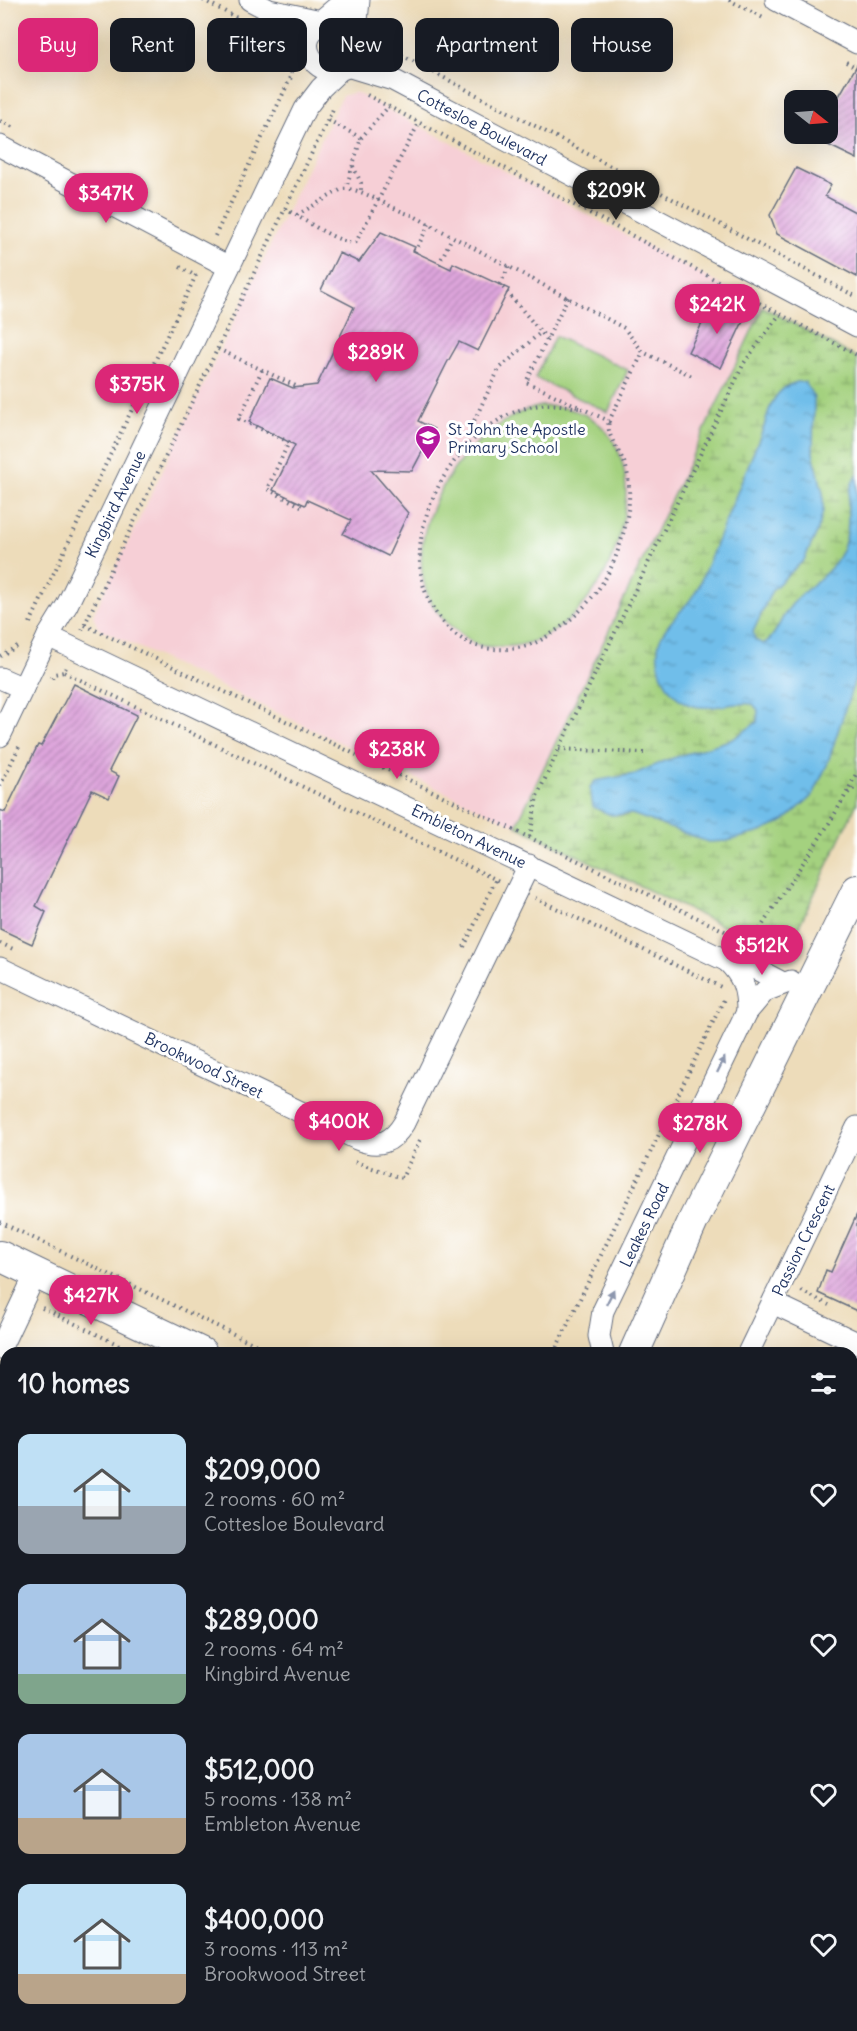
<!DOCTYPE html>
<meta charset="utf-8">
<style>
:root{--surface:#171b24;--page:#242831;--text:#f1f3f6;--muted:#9ea1a6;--accent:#db2777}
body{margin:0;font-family:Delius,sans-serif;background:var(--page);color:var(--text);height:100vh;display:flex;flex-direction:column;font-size:22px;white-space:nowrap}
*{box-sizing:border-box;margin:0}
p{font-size:20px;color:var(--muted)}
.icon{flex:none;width:33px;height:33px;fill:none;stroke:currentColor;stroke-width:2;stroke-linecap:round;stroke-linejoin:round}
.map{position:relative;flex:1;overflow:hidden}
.details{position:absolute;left:0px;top:1347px;width:858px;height:684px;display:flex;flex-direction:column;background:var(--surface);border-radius:18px 18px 0 0;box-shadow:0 6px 24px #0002}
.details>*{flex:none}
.guide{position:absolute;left:18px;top:18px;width:822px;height:54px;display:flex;gap:12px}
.needle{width:39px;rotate:107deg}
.tools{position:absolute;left:784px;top:90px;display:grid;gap:12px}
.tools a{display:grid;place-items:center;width:54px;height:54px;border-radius:12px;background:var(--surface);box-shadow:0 6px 24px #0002;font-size:30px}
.price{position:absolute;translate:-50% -51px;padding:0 14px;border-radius:21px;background:var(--accent);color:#fff;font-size:20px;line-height:39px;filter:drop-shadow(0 2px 3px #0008)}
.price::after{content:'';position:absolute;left:50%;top:36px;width:18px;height:14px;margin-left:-9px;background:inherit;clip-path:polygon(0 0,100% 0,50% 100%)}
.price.on{background:#222;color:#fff}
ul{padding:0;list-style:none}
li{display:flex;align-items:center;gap:18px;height:150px;padding:0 18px}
li span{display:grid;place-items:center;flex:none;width:168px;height:120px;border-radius:12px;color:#555}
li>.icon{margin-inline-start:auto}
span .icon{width:72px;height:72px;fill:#fffc;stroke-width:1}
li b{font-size:26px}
h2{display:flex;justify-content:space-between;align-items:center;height:72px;padding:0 18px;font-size:26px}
.chip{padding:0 21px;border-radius:12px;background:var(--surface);box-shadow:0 6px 24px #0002;font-size:21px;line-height:54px}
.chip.on{background:var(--accent);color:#fff}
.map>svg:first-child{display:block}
.built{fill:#f6cfd6}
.grass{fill:#a4d17f;stroke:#60806e;stroke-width:1.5}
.wetland{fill:url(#wetland-marsh);stroke:#60806e;stroke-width:1.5}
.park{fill:url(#park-tufts);stroke:#60806e;stroke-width:1.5}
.water{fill:url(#water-ripples);stroke:#4676a4;stroke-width:1.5}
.building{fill:url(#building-hatch)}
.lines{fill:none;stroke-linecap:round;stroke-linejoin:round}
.lane-casing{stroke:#646c7e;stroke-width:13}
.street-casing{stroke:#646c7e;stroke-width:23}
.secondary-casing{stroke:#646c7e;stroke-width:32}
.path{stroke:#646c7e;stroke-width:4;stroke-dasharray:1.5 4.5;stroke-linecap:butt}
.lane{stroke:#fff;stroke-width:10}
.street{stroke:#fff;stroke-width:21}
.secondary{stroke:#fff;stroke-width:30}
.oneway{fill:#8d97ae}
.labels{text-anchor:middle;stroke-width:6;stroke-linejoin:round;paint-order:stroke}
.street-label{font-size:16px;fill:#1b2f5e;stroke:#fff}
.poi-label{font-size:16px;fill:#1b2f5e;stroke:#fff;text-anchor:start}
</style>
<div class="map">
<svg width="857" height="2031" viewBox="0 0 857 2031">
<defs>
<pattern id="wetland-marsh" width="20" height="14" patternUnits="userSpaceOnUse" patternTransform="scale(1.5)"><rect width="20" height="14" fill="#a4d17f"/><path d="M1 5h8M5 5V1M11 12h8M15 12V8" fill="none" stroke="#85aa6b"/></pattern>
<pattern id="park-tufts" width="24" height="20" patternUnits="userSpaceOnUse" patternTransform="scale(1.5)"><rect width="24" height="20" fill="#a4d17f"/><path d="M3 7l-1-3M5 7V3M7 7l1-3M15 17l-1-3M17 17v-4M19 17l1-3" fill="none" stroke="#85aa6b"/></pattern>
<pattern id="water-ripples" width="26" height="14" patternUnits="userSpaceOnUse" patternTransform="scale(1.5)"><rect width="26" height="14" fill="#70beea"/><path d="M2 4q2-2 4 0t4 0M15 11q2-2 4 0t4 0" fill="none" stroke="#5b9bc1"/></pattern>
<pattern id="building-hatch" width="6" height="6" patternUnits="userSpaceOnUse" patternTransform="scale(1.5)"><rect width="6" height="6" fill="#dea5dc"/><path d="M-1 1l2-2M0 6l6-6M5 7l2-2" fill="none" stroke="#b387b6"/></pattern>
</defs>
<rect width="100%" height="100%" fill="#fff"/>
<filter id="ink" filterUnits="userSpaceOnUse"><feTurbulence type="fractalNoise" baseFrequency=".0167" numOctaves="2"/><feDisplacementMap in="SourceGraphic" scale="12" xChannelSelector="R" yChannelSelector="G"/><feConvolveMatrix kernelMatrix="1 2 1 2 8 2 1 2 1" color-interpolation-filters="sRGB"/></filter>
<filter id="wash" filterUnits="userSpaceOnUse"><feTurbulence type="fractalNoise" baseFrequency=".008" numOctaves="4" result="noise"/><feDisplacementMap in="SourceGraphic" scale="24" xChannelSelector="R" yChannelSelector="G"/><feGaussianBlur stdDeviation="1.35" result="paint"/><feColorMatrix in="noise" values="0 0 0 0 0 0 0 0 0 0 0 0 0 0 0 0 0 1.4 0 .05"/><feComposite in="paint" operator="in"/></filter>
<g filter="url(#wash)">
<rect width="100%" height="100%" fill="#eddcba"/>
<polygon class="built" points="355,92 763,307 516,826 98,628 93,615 342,96"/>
<g class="grass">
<polygon points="555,336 628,370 608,412 535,378"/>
<path d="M541 406C685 404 625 634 512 646 501 647 486 648 476 644 469 641 463 635 457 631 371 569 457 423 541 406Z"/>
</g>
<polygon class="wetland" points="763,307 857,358 857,803 785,956 516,826"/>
<polygon class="park" points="857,1813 857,1869 852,1867 852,1823"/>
<path class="water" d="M797 382H805L814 398 813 453 823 493V511L818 530 804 560 772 590 753 632 755 640 763 644C775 638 779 622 787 611 806 582 833 580 845 542 853 519 841 498 857 475V673L827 765 813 795 784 821 761 832 727 841 708 842 632 814 611 815 593 807 590 787 595 781 635 774 664 761 733 739 757 722 758 710 753 704C732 701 710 712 690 705 665 696 650 658 662 635 670 619 688 607 698 588L764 427C769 407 775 388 797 382Z"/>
<g id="blocks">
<g class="building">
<polygon points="857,65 857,159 828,145 828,115"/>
<polygon points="796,168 831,185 825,196 857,213 857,277 777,234 770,215"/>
<polygon points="381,232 415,247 413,251 451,269 453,263 509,289 478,351 459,342 447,363 418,421 434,429 412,471 371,470 408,513 388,556 343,534 351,520 307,500 305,505 273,490 295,445 249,422 270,378 293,388 317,385 354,307 321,290 339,253 359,262"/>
<polygon points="713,301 745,317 721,368 688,352"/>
<polygon points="74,684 137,715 109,771 119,776 109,798 92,790 36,906 46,912 32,944 0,929 0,810 5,812 38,745 41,746"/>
<polygon points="857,1214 857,1311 818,1293 826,1270 831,1272"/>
</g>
</g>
</g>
<g filter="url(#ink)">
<use href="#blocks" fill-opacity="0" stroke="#646c7e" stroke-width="1.5"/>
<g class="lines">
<defs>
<polyline id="lane" points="852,1804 857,1794"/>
<g id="street">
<polyline points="250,0 269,10 321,21"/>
<polyline points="776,0 857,43"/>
<path d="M326 19C372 15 366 75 330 70 322 69 315 64 311 57 296 33 330 15 345 0"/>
<polyline points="356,32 359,0"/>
<polyline points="347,66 393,80 857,326"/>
<polyline points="0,146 229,267"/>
<polyline points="48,636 727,961 758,970 783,983"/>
<polyline points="0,678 23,688"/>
<polyline points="0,736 48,636 67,605 305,109 321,88 341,69"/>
<path d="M727 961C743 976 747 990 747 1012"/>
<path d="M0 968 357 1139C379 1148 392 1143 404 1123L529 865"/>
<polyline points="773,1303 857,1343"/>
<polyline points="0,1349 36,1273"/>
<polyline points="603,1353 599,1336 603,1311 747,1012 765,991 791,981"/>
<polyline points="748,1353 857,1127"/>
<polyline points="852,1614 857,1616"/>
<polyline points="852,1930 857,1920"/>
<polyline points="0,1958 6,1946"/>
<polyline points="527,2025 539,2031"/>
<polyline points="256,2031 259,2025"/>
<polyline points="458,2031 462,2025"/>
<polyline points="798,2031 801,2025"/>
</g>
<g id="secondary">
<polyline points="0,1256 202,1353"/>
<polyline points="634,1353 693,1221 857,890"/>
<polyline points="308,2031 311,2025"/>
</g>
</defs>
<use href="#lane" class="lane-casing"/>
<use href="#street" class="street-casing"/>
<use href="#secondary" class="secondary-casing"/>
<g class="path">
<polyline points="203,0 237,18"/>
<polyline points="729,0 765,19"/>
<polyline points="380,37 383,45 392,50 857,297"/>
<polyline points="846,62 857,68"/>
<polyline points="367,95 857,355"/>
<polyline points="328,120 361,138 346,188"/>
<polyline points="0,121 13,127"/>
<polyline points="361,138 389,106"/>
<polyline points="353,166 361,183 361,193"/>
<path d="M285 209C301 217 343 247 356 242L419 123"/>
<path d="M297 215 342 189C360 186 392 210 412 215L624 328 643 352 692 376"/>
<polyline points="215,236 292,75 282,42 262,31"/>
<polyline points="415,252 429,224"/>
<polyline points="439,264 452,237"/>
<polyline points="180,267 196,276"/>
<polyline points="509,267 500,284 547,339"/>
<polyline points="568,297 526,382 609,421 643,352"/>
<polyline points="218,349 298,387"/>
<polyline points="262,370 239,419 289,442 267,489 305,508"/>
<path d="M579 408C563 405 549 403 534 406 454 422 387 544 437 614 447 629 462 642 480 647 497 651 521 650 537 642 572 624 602 593 616 556 626 528 634 498 626 467 622 454 605 435 609 421"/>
<polyline points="475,438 473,423 499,369 540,333"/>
<polyline points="30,623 197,273"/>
<polyline points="85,625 752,944"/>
<polyline points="82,630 334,107"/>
<polyline points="0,656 18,646"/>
<polyline points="64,672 499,881"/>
<polyline points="52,678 54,674 64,672 66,667"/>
<polyline points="559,749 644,753"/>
<polyline points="0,786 19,747"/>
<polyline points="848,793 857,786"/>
<polyline points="530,837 537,796 559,749 744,363 780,314"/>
<polyline points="535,898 721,987"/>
<polyline points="0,943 13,949"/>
<path d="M751 945C784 885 829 833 857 772"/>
<polyline points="464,947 496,879"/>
<polyline points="355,1162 402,1178 421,1138"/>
<polyline points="0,1222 273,1353"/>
<polyline points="801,1291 829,1305"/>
<polyline points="42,1308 136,1353"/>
<polyline points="248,1353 253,1343"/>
<polyline points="554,1353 725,997"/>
<polyline points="852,1366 857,1368"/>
<polyline points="0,1396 6,1384"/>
<polyline points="852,1589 857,1591"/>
<polyline points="852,1638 857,1641"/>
<polyline points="852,1885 857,1875"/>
<polyline points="0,1904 6,1891"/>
<polyline points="852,1979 857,1969"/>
<polyline points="0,2006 6,1994"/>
<polyline points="579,2025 591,2031"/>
<polyline points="229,2031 232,2025"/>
<polyline points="824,2031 827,2025"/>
</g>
<use href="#lane" class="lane"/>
<use href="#street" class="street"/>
<use href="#secondary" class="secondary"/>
</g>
<defs><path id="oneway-solid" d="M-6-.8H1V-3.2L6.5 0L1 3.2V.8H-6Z" transform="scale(1.5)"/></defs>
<g class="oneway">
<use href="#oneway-solid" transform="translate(721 1065) rotate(-64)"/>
<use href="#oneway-solid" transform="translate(610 1297) rotate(-64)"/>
</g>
</g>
<defs>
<symbol id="school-pin" viewBox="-11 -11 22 30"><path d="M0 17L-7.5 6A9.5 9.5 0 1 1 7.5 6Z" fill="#b5179e" stroke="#fff"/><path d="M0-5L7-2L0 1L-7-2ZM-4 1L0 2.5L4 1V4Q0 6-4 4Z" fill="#fff"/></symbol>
</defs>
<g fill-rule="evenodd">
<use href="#school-pin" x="413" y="423" width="30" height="40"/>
</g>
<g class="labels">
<g class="street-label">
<text transform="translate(482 127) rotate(28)" y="6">Cottesloe Boulevard</text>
<text transform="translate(115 504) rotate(-64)" y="6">Kingbird Avenue</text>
<text transform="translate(469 836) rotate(26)" y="6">Embleton Avenue</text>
<text transform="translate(204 1065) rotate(26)" y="6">Brookwood Street</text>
<text transform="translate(644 1225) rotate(-64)" y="6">Leakes Road</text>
<text transform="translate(803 1240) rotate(-64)" y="6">Passion Crescent</text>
</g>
<g class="poi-label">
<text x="448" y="435">St John the Apostle<tspan x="448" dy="18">Primary School</tspan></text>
</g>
</g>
</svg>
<div class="tools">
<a><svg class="needle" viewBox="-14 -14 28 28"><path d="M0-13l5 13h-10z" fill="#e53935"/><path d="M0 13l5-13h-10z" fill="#9ea1a6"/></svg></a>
</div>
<b class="price on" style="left:616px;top:221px">$209K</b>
<b class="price" style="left:106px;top:224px">$347K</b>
<b class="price" style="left:717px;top:335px">$242K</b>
<b class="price" style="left:376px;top:383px">$289K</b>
<b class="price" style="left:137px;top:415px">$375K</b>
<b class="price" style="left:397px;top:780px">$238K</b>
<b class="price" style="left:762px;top:976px">$512K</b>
<b class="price" style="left:339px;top:1152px">$400K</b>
<b class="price" style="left:700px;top:1154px">$278K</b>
<b class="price" style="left:91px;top:1326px">$427K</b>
<div class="guide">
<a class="chip on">Buy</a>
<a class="chip">Rent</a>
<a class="chip">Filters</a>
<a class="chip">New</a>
<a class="chip">Apartment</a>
<a class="chip">House</a>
</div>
<section class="details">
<h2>10 homes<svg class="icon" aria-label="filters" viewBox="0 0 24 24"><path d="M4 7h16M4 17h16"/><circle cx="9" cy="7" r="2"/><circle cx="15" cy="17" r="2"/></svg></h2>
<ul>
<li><span style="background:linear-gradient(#bfe0f5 60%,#9aa5b1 0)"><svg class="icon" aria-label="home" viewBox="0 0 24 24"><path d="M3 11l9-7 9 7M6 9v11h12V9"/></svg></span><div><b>$209,000</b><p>2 rooms · 60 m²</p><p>Cottesloe Boulevard</p></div><svg class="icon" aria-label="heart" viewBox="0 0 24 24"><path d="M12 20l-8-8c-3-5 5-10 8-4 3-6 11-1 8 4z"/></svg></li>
<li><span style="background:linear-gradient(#a9c7e8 75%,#7fa58c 0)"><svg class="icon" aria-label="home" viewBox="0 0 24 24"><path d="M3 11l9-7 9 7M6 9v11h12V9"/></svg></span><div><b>$289,000</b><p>2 rooms · 64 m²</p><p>Kingbird Avenue</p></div><svg class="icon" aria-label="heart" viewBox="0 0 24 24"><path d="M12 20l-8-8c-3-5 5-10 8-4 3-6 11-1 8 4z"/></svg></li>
<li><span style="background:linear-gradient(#a9c7e8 70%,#b9a48a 0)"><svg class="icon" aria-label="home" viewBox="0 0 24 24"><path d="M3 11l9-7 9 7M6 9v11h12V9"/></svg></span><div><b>$512,000</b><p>5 rooms · 138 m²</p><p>Embleton Avenue</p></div><svg class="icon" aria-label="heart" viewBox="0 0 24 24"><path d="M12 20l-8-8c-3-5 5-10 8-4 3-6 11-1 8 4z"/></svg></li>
<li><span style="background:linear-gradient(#bfe0f5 75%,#b9a48a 0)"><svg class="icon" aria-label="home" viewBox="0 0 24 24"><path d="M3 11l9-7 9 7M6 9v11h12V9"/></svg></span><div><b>$400,000</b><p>3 rooms · 113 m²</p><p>Brookwood Street</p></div><svg class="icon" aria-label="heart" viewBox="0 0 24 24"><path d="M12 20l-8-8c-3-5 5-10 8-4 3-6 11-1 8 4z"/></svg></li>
</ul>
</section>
</div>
